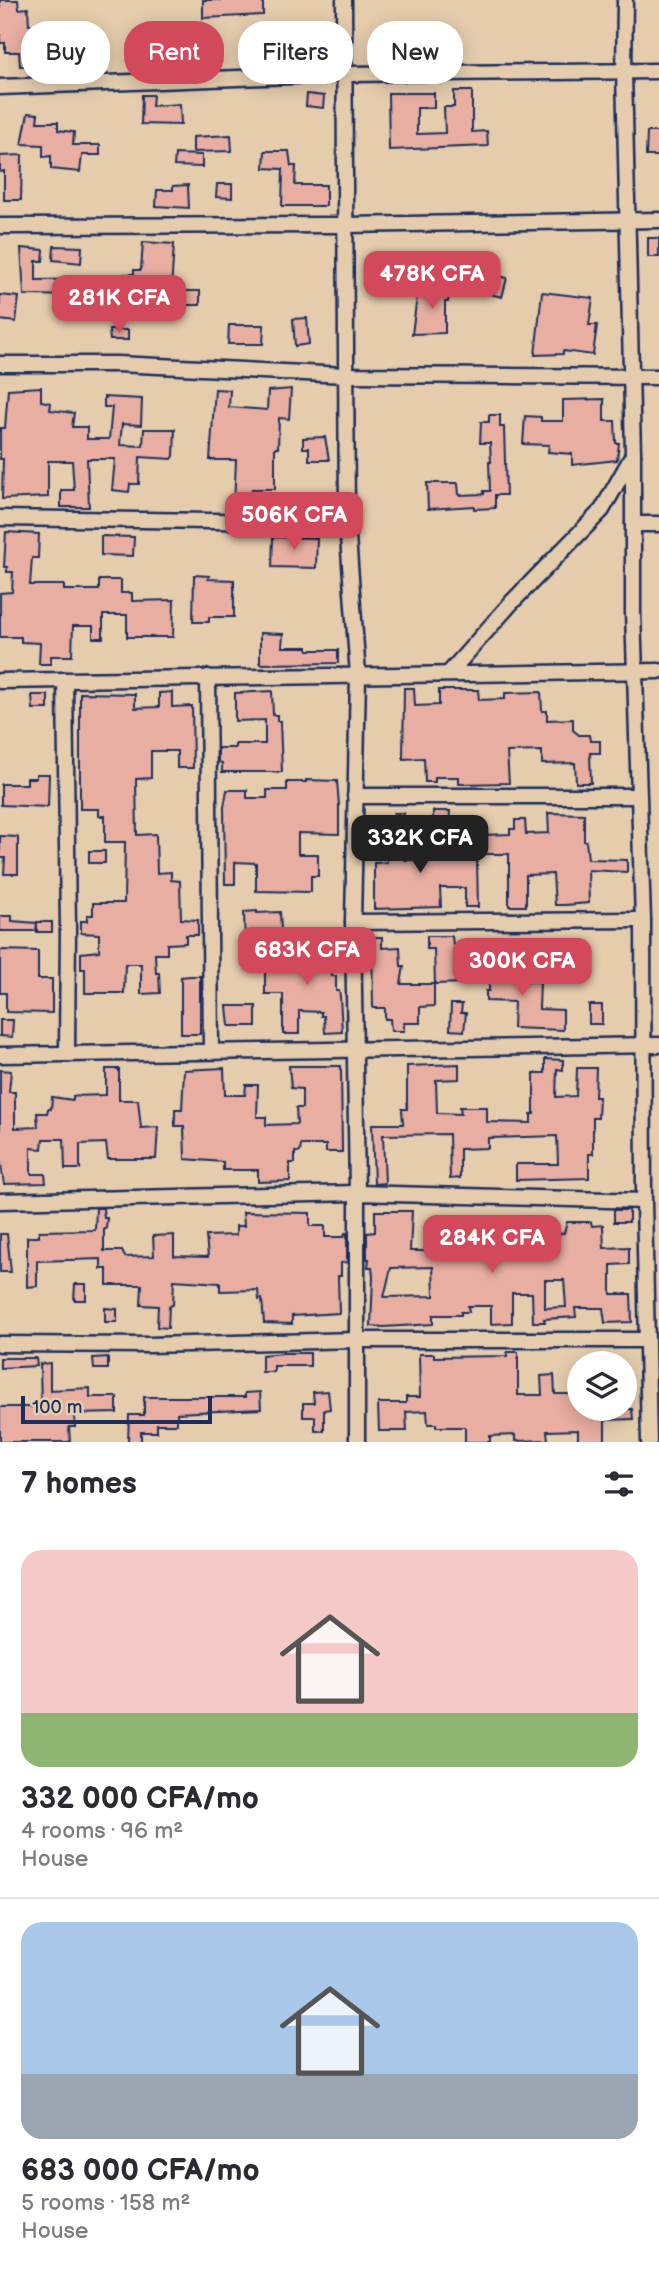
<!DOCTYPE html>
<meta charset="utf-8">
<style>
:root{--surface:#fff;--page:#f2f2f3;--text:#2b2b33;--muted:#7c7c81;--line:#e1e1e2;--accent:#d1495b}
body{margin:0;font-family:"Balsamiq Sans",sans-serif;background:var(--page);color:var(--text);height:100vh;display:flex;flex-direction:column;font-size:26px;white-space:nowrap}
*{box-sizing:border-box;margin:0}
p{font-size:23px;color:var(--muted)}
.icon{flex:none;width:38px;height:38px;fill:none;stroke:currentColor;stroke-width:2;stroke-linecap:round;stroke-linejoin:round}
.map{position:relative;height:1442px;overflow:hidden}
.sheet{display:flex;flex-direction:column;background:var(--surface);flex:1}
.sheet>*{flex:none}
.banner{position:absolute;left:21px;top:21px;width:618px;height:63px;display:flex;gap:14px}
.fabs{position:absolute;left:567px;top:1351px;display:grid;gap:14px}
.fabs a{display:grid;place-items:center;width:70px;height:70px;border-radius:50%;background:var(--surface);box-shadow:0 4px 18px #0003;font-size:35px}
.scale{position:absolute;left:21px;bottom:18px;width:191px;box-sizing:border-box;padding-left:7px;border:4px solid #1b2f5e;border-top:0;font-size:19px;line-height:24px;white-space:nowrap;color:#1b2f5e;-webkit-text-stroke:5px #e5ccad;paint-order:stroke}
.price{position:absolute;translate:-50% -60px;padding:0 16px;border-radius:14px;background:var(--accent);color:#fff;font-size:23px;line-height:46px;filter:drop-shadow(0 2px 4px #0008)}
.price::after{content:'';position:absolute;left:50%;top:42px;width:21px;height:16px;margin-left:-10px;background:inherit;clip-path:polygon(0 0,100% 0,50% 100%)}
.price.selected{background:#222;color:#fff}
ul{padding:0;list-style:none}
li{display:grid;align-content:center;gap:14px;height:371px;padding:0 21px}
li+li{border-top:2px solid var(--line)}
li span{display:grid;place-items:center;height:217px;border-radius:21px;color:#555}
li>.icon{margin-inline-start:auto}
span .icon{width:126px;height:126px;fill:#fffc;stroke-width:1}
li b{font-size:30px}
h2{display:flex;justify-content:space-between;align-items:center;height:84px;padding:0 21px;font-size:30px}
.chip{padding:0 24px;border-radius:28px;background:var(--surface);box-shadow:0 4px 18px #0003;font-size:24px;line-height:63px}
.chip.selected{background:var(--accent);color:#fff}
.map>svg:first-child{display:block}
.building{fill:#e7aea1;stroke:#1b2f5e;stroke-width:2;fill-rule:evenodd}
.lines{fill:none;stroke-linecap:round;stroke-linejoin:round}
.minor-casing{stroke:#1b2f5e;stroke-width:19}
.minor{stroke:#e5ccad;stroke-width:14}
</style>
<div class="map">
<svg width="659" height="1442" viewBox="0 0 659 1442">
<rect width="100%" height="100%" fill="#e5ccad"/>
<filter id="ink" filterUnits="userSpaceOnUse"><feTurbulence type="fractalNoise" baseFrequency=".0143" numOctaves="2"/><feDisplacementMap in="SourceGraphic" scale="14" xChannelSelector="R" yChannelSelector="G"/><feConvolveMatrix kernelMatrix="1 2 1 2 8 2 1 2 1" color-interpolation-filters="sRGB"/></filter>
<g filter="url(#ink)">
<g class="building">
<polygon points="0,0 18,0 19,9 28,8 29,25 41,25 41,35 49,34 50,65 20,66 19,52 5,52 5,43 0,43"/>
<polygon points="203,0 263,0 263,15 203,18"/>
<polygon points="454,91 472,91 472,132 487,131 488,146 389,150 388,93 434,93 434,108 417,108 417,134 445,133 444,107 454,107"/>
<polygon points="307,94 324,96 323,108 306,106"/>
<polygon points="142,95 153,95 152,106 180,104 181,125 141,124"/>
<polygon points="28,113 38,114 37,122 58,122 58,130 74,132 73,145 100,145 100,155 82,155 80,172 51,169 51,156 43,157 43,145 22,144"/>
<polygon points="647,132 659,132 659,156 646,156"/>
<polygon points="231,135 232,151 193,152 193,137"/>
<polygon points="265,151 289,151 291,166 296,166 295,185 326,185 326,206 282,206 283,169 264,168"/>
<polygon points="175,154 202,155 202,167 174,166"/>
<polygon points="22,155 21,200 4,200 4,171 0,172 0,156"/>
<polygon points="217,184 232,184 232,198 216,197"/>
<polygon points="188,185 189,208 156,206 157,190 173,190 173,186"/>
<rect x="648" y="238" width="11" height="19"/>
<polygon points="143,242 174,244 171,291 200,291 200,305 170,305 169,308 142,306 143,290 123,289 124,274 134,274 134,270 141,270"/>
<polygon points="54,246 82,247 81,263 53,260"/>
<polygon points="21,248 44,250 43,261 36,261 36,280 100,279 99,291 124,293 123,310 98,308 99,305 82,304 83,296 24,295"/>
<polygon points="375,268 390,270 388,284 373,282"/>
<polygon points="439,273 444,274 445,287 450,287 448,302 445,302 445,333 412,334 417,296 435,298"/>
<polygon points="495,275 507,278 502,297 490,294"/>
<polygon points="542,292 593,298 589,325 597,325 593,355 563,351 563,354 535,355"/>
<polygon points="0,295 19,297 16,322 0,320"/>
<polygon points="307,318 309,344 295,346 293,319"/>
<polygon points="229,325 264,325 263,344 228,344"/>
<polygon points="109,330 128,330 128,340 110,340"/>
<polygon points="41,387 41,401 51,403 50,410 74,413 72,427 87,427 87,439 109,439 112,407 104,407 104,397 142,399 141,425 122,424 120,445 143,446 144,429 175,429 174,456 172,459 140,457 139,484 130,484 129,492 112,490 115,459 87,459 89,507 61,507 61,490 74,490 72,461 48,461 48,497 2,499 3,459 0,459 0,428 5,428 8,389"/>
<polygon points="215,389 230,390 229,407 267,410 268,391 291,389 289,419 279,418 278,448 275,448 275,489 252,489 250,505 234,504 236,460 210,460"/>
<polygon points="604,399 604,421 615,421 616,443 619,443 617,460 572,465 572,454 548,452 549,445 523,444 525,416 541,417 541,421 563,421 563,400"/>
<polygon points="489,415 500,415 500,427 504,427 506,495 495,495 495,508 474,509 474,506 428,509 427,483 458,483 459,495 484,494 484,491 490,491 489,462 491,462 490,443 480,443 481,422 489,422"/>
<polygon points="325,437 329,460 309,460 309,448 303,448 303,438"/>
<polygon points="6,532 39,534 38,558 32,558 30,585 64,585 64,590 99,590 99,580 121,580 121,593 132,593 132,601 174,600 173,637 127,637 127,615 103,615 103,638 93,638 93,626 73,626 72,656 51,656 51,664 39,664 40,643 21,642 21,637 0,637 0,593 12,592 13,572 7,572 7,567 4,567"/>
<polygon points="101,536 134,537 133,556 101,555"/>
<polygon points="273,537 317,538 316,568 272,567"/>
<polygon points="194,575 209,576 208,579 234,580 234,617 209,617 209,622 193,622"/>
<polygon points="260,633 283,634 282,647 308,647 308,650 338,650 338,663 260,664"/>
<polygon points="404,688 414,688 415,706 439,705 439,690 478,690 479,700 505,699 505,693 541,692 542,711 547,711 547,720 573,719 573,730 579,735 589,735 590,741 600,741 600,753 590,753 591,783 576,783 575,763 542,764 542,751 507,752 509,783 459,784 459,777 435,777 435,782 425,782 424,758 403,759"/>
<polygon points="272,691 273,715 277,715 277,721 280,721 282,772 222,772 222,763 218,762 218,748 235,748 235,744 265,744 265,720 235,721 235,693"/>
<polygon points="172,692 172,707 192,706 193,768 177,768 177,751 151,751 151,778 136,779 137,835 156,834 157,873 171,872 171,880 180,881 181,919 198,920 198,935 186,935 186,943 167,944 167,954 155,954 156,973 159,973 160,993 141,994 141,964 125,964 124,993 85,993 85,969 81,969 81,953 99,951 99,934 81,933 81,921 87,921 87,915 93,915 93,903 124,903 125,842 105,842 105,816 99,816 99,809 80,809 80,693 135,694 135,708 159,707 159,693"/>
<polygon points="32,695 48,695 48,709 33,709"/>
<polygon points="36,774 49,774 48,807 1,805 1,784 27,784 27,778 36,778"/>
<polygon points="306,780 337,781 339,805 339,834 298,833 298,854 318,854 318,876 311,876 311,892 256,891 256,863 235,862 235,884 225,884 224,807 227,790 247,790 247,798 267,798 267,790 287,790 287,782 306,782"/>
<polygon points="433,811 450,811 449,825 433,825"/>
<polygon points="394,813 404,813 405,860 435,860 435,847 450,846 450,859 477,860 478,907 465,907 465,888 440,888 441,907 374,909 374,863 387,862 386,819 394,819"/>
<polygon points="548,813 584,814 584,841 586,841 588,859 627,860 627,872 588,870 589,903 565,905 555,905 553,874 526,875 526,906 509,906 509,854 482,854 482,835 510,834 510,829 515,829 515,820 525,820 526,834 549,833"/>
<polygon points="0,836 18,837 18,874 4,874 5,858 0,858"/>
<rect x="89" y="851" width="16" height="12"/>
<polygon points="257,911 257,913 280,912 282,947 245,948 244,912"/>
<polygon points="0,916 12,916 12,921 37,923 36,931 0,931"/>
<rect x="37" y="922" width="15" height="10"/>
<polygon points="427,936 452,936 453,945 460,945 461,953 471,954 471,965 464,964 464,983 435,984 434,949 427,949"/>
<polygon points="372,937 382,937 382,948 400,947 401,966 404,966 401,984 434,984 434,1006 420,1007 420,1023 404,1023 404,1031 391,1031 390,1019 385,1019 385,1008 373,1008"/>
<polygon points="283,947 339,947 339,957 331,957 332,976 336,976 336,991 339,991 340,996 342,1032 325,1033 324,1016 321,1016 321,1012 299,1011 299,1034 283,1034 283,994 265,994 265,968 283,968"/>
<polygon points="0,950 38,951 38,979 52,979 52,1013 6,1012 6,993 0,993"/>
<polygon points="489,964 525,965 525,981 540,982 539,1009 563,1010 563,1030 513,1028 514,1002 486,1001 486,991 489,991"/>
<polygon points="190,976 200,976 200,1034 181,1034 181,977"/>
<polygon points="451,1004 462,1004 461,1013 466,1013 464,1031 450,1030"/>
<rect x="589" y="1005" width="13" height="19"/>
<polygon points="227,1006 256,1006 256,1026 229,1026"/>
<polygon points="0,1020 13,1020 12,1037 0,1036"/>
<polygon points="545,1059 563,1060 563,1070 557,1069 556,1097 576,1096 577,1068 596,1068 595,1097 599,1097 598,1118 593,1118 593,1154 589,1154 589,1178 516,1180 516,1164 558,1164 557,1136 488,1138 488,1148 460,1149 460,1178 450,1179 449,1134 383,1135 385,1183 374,1184 372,1124 403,1124 402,1109 407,1109 407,1066 459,1064 459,1079 436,1080 437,1113 461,1114 460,1107 487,1107 487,1122 531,1123 531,1114 534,1114 534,1073 545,1073"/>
<polygon points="289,1066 341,1066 342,1152 326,1152 326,1145 301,1145 300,1152 295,1152 295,1163 290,1163 290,1181 258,1182 258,1170 223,1170 223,1162 185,1159 184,1126 175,1126 175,1109 182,1109 184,1070 224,1068 225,1095 245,1095 246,1085 258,1085 257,1117 266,1117 266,1125 297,1124 296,1108 302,1108 302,1089 291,1088"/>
<polygon points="106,1069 119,1069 119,1100 138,1100 141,1128 158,1127 156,1159 108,1159 106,1143 80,1144 80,1169 65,1169 64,1139 43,1139 42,1149 31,1148 31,1174 45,1174 46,1183 4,1184 0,1159 0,1070 11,1071 9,1092 15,1092 15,1128 38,1127 37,1113 47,1113 48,1109 51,1109 52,1097 73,1100 73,1096 106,1095"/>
<polygon points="96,1208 103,1208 104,1218 107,1218 106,1229 104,1229 104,1251 122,1251 125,1257 154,1256 153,1236 174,1235 174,1256 208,1257 206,1236 236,1235 236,1226 244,1226 243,1212 310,1213 310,1226 325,1226 325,1237 344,1237 345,1233 347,1233 347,1262 341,1263 341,1276 338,1276 339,1313 292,1316 292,1324 264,1323 262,1299 259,1300 258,1290 220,1291 220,1283 174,1280 173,1305 169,1306 168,1328 157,1327 158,1306 141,1305 142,1285 107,1285 107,1269 101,1269 101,1259 37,1261 37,1286 27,1287 27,1237 39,1237 39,1231 95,1230"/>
<rect x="614" y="1210" width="15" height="12"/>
<path d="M375 1211H412L410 1251H433V1248L452 1247V1238L466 1237V1248H486V1237L564 1233 567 1222H591L592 1226 603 1225 604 1248 629 1247V1264L611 1265V1294H631L632 1322 605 1323 603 1308H575L576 1317 544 1319 545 1322H533L532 1293H512V1323L491 1324V1306H468L469 1312H461V1315H433V1324L384 1327 371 1326 373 1277 372 1267H368L369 1259H367V1233L375 1232ZM433 1267 434 1296 384 1297 391 1268ZM545 1280H564L566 1307 545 1308Z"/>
<polygon points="0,1234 7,1234 11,1272 0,1272"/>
<polygon points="75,1284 86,1284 86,1300 74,1300"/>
<polygon points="105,1308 117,1309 117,1322 105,1322"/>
<polygon points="507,1352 518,1352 518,1395 542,1395 541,1376 554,1375 555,1394 579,1394 579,1409 632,1409 633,1419 607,1420 605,1422 605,1442 578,1442 578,1430 547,1431 548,1440 515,1441 515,1435 490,1436 490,1442 465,1442 465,1427 436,1427 436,1424 428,1424 427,1411 406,1412 407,1431 379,1431 378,1403 406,1403 406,1397 420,1397 419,1354 434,1354 434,1357 507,1356"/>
<polygon points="284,1353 310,1353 310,1366 274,1366 274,1372 262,1372 262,1355"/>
<polygon points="108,1357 108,1369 94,1369 93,1358"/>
<polygon points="0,1358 36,1358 37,1366 0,1368"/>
<polygon points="50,1363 50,1390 90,1388 90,1397 117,1397 117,1413 74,1414 75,1427 69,1427 70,1442 0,1442 0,1407 41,1407 40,1364"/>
<polygon points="328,1391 330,1409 324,1410 324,1431 315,1431 315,1417 303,1417 303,1403 314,1403 313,1392"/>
<polygon points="260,1392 261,1409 177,1413 177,1424 157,1424 157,1432 141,1432 141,1442 128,1442 129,1415 144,1415 144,1397 245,1397 245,1393"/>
</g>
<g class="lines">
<defs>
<g id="minor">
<polyline points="344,0 347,523 358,675 353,922 357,1193 357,1442"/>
<polyline points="625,0 624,72 633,454 633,612 643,920 644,1201 649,1442"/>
<polyline points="0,87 344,74 659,71"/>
<polyline points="0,226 344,225 659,220"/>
<polyline points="0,364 117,364 346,375 659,377"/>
<polyline points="0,518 347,523"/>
<polyline points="633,524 659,524"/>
<polyline points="450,672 512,602 602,510 633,455"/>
<polyline points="208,677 211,1051"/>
<polyline points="65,680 68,929 67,1053"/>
<polyline points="0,681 659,671"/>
<polyline points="355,796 638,796"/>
<polyline points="353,922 643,920"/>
<polyline points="0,1055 659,1045"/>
<polyline points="0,1201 357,1193 644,1201"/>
<polyline points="0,1344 148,1345 357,1340 647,1340"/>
</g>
</defs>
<use href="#minor" class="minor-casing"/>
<use href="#minor" class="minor"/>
</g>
</g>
</svg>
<div class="fabs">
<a><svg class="icon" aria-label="layers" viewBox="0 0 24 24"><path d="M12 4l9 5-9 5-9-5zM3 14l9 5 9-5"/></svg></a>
</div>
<div class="scale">100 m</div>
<b class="price" style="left:432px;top:311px">478K CFA</b>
<b class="price" style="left:119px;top:335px">281K CFA</b>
<b class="price" style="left:294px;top:552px">506K CFA</b>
<b class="price selected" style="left:420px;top:875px">332K CFA</b>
<b class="price" style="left:307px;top:987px">683K CFA</b>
<b class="price" style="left:522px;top:998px">300K CFA</b>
<b class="price" style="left:492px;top:1275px">284K CFA</b>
<div class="banner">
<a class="chip">Buy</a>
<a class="chip selected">Rent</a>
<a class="chip">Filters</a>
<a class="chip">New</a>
</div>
</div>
<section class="sheet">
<h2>7 homes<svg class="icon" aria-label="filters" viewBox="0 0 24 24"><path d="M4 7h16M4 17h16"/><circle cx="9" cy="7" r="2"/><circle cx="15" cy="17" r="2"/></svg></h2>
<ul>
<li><span style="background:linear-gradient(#f6c9c9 75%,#8fb573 0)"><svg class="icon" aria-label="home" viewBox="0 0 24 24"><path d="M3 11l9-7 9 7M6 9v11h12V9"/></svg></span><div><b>332 000 CFA/mo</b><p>4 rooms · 96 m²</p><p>House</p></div></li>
<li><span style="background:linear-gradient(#a9c7e8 70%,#9aa5b1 0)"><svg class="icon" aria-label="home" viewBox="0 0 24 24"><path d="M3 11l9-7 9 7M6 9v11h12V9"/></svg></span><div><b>683 000 CFA/mo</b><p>5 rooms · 158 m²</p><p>House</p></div></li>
</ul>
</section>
